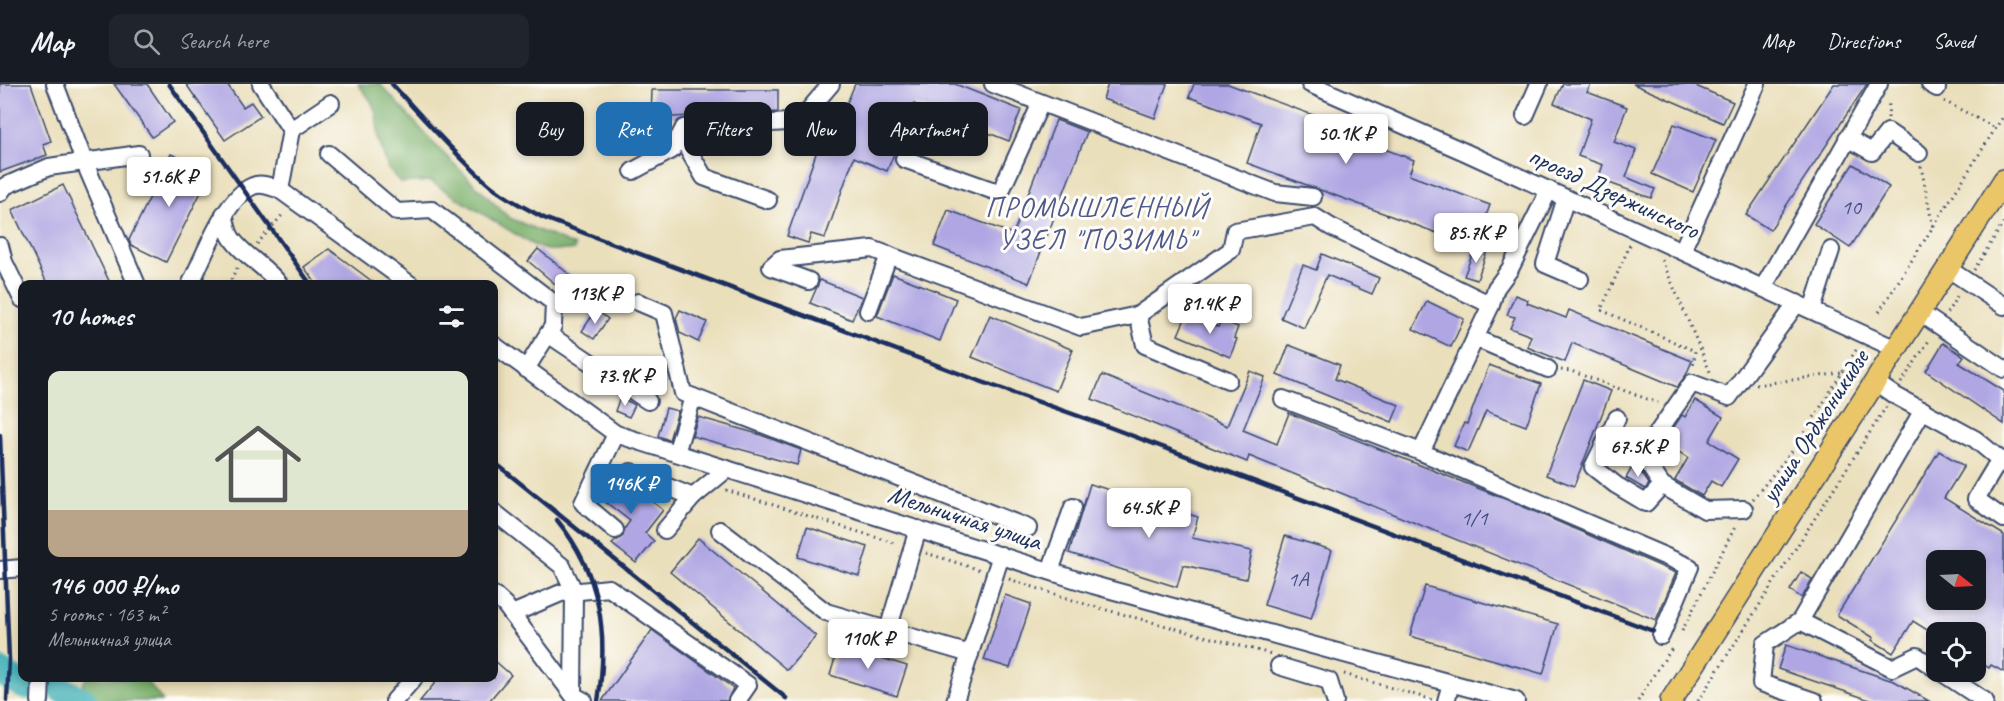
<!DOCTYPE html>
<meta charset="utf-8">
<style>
:root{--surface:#171b24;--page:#20242c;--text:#f1f3f6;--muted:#9ea1a6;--line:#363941;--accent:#1f6fb2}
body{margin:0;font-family:Caveat,sans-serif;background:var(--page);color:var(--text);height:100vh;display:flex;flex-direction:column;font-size:22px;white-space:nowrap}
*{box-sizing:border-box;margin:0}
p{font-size:20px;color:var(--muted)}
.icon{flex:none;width:33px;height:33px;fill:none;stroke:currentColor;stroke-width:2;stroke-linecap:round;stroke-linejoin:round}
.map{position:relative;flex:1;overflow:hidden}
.panel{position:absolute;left:18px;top:196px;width:480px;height:402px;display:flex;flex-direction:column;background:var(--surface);border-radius:12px;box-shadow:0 3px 9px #0003}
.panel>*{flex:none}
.banner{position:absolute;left:516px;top:18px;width:570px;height:54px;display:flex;gap:12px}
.needle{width:39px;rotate:108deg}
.tools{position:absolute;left:1926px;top:466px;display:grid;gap:12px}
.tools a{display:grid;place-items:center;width:60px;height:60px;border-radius:12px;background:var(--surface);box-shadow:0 3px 9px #0003;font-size:30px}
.price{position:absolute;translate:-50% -51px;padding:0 14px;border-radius:6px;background:#fff;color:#222;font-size:20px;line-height:39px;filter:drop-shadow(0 2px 3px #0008)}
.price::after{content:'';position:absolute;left:50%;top:36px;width:18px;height:14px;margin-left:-9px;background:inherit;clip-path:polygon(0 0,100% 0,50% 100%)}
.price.on{background:var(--accent);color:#fff}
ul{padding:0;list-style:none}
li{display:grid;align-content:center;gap:12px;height:318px;padding:0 30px}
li+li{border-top:2px solid var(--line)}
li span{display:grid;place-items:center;height:186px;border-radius:12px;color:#555}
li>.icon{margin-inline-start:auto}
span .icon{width:108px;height:108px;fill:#fffc;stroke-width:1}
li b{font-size:26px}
h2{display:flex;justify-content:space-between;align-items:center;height:72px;padding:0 30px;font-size:26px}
.tag{padding:0 21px;border-radius:12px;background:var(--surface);box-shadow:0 3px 9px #0003;font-size:21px;line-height:54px}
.tag.on{background:var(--accent);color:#fff}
header{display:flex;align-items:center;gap:36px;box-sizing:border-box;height:84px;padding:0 30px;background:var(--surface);border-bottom:2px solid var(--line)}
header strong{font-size:28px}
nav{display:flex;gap:33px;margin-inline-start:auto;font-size:21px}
.search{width:420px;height:54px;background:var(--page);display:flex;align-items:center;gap:15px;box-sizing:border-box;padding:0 21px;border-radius:12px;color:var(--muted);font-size:22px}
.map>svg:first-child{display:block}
.forest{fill:#7cb06c;stroke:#4c7065;stroke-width:1.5}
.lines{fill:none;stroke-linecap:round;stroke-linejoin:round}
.river{stroke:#3fb0b6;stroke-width:27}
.building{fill:#afa6e3;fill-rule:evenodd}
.minor-casing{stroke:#3a496c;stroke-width:20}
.major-casing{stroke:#3a496c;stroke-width:24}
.path{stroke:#3a496c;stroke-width:3;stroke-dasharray:1.5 4.5;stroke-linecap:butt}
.minor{stroke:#fff;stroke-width:16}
.major{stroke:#eac669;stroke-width:21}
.rail{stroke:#1b2f5e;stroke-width:4.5}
.labels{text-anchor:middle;stroke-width:6;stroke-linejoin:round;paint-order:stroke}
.number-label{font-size:22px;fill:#404d7f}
.street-label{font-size:26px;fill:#1b2f5e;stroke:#fdfcf7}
.quarter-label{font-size:28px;letter-spacing:1.5px;fill:#4f598d;stroke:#fdfcf7}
</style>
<header>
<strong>Map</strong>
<div class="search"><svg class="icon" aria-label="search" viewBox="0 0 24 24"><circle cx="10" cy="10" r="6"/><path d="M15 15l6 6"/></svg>Search here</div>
<nav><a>Map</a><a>Directions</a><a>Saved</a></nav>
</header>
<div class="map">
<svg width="2004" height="617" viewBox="0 0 2004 617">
<rect width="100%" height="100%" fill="#fdfcf7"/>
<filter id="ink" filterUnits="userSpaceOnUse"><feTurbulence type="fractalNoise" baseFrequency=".0167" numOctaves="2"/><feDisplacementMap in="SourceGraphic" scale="12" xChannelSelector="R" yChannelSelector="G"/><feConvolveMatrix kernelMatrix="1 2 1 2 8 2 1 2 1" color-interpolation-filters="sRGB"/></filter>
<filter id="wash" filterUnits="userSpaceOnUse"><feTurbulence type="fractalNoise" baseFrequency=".008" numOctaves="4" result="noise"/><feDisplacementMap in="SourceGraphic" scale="24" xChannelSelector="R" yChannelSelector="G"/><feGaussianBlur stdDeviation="1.35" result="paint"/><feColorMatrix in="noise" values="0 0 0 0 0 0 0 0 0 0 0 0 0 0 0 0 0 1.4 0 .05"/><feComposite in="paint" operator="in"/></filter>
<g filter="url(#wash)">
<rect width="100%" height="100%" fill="#eadfbb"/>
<g class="forest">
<polygon points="358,0 380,0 441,67 504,129 510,134 575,162 574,166 546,166 533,161 430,97 401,99 388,85 379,56 376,29 371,17"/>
<polygon points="86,594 144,594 163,617 74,617"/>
</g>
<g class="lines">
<g class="river">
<polyline points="0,587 24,602"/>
<polyline points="61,605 84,617"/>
</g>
</g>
<g id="blocks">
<g class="building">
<polygon points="0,0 31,0 51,57 43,60 47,71 0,88"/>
<polygon points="114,0 147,0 173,38 152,53"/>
<polygon points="186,0 227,0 243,23 251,18 261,32 225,56"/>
<polygon points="855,0 955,0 1021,26 1009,57 914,20 887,87 854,73 825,154 811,150 808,159 787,152 819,61 828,64"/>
<polygon points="1108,0 1167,0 1155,34 1103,15"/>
<polygon points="1194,0 1228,0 1365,50 1363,57 1414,76 1409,91 1490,121 1475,163 1247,79 1261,39 1189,13"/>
<polygon points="1563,0 1591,0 1587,8 1627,23 1614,58 1636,66 1626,93 1655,105 1651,114 1598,95 1603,81 1578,72 1591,35 1554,19"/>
<polygon points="1633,0 1691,0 1733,18 1723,39"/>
<polygon points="1834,0 1867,0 1770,146 1746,131"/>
<polygon points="652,6 778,6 778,28 651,34"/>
<polygon points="1056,36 1087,48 1029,199 934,162 948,126 1013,150"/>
<polygon points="1674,40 1716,56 1693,108 1652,90"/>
<polygon points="171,70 210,90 166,178 131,161 129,156"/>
<polygon points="1853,80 1889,103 1850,164 1814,140"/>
<polygon points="63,101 111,201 48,201 12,126"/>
<polygon points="1475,163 1487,167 1477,196 1464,192"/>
<polygon points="329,165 377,201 317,201 304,183"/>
<polygon points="538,165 591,208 580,221 528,177"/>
<polygon points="1322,170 1379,194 1372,210 1327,191 1304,244 1281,234 1303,181 1316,186"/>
<polygon points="893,190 956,215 940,257 877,232"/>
<polygon points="820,196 862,213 852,236 810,219"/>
<polygon points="1515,211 1528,216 1527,219 1566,234 1569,226 1692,277 1686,291 1677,303 1572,259 1565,278 1527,263 1531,252 1510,244 1515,233 1507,231"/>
<polygon points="1427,217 1464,235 1451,263 1413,245"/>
<polygon points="596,226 608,235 594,255 582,247"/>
<polygon points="680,226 707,238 698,258 680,249 676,234"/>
<polygon points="1187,230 1218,243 1221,236 1238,243 1234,254 1237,255 1230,273 1178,251"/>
<polygon points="990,231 1073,266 1056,307 972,273"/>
<polygon points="1943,259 1964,272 1959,279 2004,307 2004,340 1926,287"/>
<polygon points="1289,261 1340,281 1335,295 1399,321 1392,338 1277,291"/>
<polygon points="1489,281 1541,300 1526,342 1486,327 1468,368 1454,362 1464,339 1467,340"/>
<polygon points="1250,287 1265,293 1243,346 1277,360 1289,329 1510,417 1676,489 1656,536 1249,372 1247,378 1092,315 1102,291 1227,342"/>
<polygon points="1583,296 1611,307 1574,402 1546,391"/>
<polygon points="620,313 635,321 629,333 615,327"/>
<polygon points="1695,316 1723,333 1709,357 1738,375 1721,403 1711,397 1702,412 1675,396 1688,374 1664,358 1682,331 1685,333"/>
<polygon points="666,324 678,327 669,356 658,352"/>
<polygon points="698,333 758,350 801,366 797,381 692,352"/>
<path d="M1939 367 1964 382 1944 414 2004 451V588L1991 581 1989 584 1976 576V549H1932L1913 537 1893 569 1872 556 1874 554 1837 531ZM1936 477H1976V516H1936Z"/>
<polygon points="1633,382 1639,385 1649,400 1645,405 1626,394"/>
<polygon points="613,386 663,426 645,449 654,457 636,479 612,460 623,452 625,444 630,437 598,412 607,393"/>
<polygon points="1090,400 1198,433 1192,454 1252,467 1246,495 1183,481 1177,503 1069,469"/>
<polygon points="807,443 868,463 859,492 798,473"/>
<polygon points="1285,452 1332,466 1311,535 1264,521"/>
<polygon points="698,454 816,552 787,586 670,488"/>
<polygon points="1801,488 1812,495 1802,514 1790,506"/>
<polygon points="1425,502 1558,540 1543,590 1410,552"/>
<polygon points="1005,511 1031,520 1010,584 984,576"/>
<polygon points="652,546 733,604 727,617 602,617"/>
<polygon points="839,561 907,582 897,612 830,591"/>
<polygon points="1786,561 1896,598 1929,617 1873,617 1778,585"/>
<polygon points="494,576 511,591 489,617 420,617 439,594 494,594"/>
</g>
</g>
</g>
<g filter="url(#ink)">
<use href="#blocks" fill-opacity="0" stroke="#3a496c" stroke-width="1.5"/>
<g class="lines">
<defs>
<g id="minor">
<polyline points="55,0 84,77 137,201"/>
<polyline points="261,0 291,46 280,106"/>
<polyline points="993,0 1275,109 1313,113"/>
<polyline points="1310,0 1467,69 1896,265"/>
<polyline points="1930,0 1937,4"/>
<polyline points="1525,32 1539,0"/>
<polyline points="920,35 904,75 1000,109 1041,19"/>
<polyline points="291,46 331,19"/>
<polyline points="1847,54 1872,68 1888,48 1919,69"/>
<polyline points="329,70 397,128 432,126 554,219 553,242 526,285"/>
<polyline points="633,87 672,66 684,44"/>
<polyline points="0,109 5,102 49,83 139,70"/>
<polyline points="1566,114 1545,180 1580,195"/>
<polyline points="768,116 704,93 689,67 684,44 788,38 802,34 831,0"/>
<path d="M224 130C226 137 227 147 231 153 241 170 267 183 280 201"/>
<polyline points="0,162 4,178 22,215"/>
<polyline points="1682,167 1757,0"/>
<polyline points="1947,184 2004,222"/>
<polyline points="809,197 771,183 780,175 872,165 1081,243 1138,231"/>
<path d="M190 201C203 175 225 113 253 102 262 98 271 103 280 106L411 201"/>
<polyline points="1763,204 1879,0"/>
<polyline points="638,218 664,229 683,309 1028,444"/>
<polyline points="1491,221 1421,368 1690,483 1661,552"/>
<polyline points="1812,226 1831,166"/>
<polyline points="868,227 889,171"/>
<polyline points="1919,228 2004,285"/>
<polyline points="548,250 648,317"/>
<polyline points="1475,254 1548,285"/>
<polyline points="494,261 616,350 1093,501 1516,617"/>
<polyline points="1228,296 1145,261 1138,231 1231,166 1235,147 1315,133 1331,143 1491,221 1496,204 1510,185 1549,106"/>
<polyline points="1875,298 1894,311 1975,355 2004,379"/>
<polyline points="1283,315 1421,368"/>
<polyline points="1617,334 1593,383 1616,401 1646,419 1662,401"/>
<polyline points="676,369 693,313"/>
<polyline points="2000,375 1976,415 2004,435"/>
<polyline points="631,388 693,413 727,385"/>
<polyline points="1744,425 1705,426 1662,401 1642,371 1692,299 1729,313 1797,219"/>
<polyline points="494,428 562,482 574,507 573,611"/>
<polyline points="615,446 583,419 616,350"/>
<polyline points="665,446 693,413"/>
<polyline points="720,446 826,528 970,570"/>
<polyline points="0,486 22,484"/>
<polyline points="1050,487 1073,423"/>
<polyline points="494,511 505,521 573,611 584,617"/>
<polyline points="512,530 561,509 609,504 748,601 737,617"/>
<polyline points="1800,537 1892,584 1917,572 1936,585"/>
<polyline points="888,546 918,445"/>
<polyline points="1279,582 1329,597 1335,617"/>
<polyline points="1941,588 1985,617"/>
<polyline points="40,617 41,594"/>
<polyline points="394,617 414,594"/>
<polyline points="955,617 1001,471"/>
<polyline points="1446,617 1451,600"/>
<polyline points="1814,617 1761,599 1765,560 1800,537 1923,326"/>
</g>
<polyline id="major" points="1671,617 2004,96"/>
</defs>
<use href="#minor" class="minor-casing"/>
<use href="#major" class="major-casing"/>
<g class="path">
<polyline points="1944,17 1996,44"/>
<polyline points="1888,34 1889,17"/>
<polyline points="1921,82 1933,144"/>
<polyline points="257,160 284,129"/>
<polyline points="1630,161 1601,226 1695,267 1693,285"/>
<polyline points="1662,176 1711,290"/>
<polyline points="1974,186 2004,138"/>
<polyline points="228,201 239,181"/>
<polyline points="1879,228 2004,31"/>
<polyline points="1947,229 1959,209"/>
<polyline points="1561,286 1571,287 1658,319"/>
<polyline points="1901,299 1930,255"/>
<polyline points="1756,301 1841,289"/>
<polyline points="726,406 897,460"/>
<polyline points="1753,415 1797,361 1858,263"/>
<polyline points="926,469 980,486"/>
<polyline points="1009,495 1088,521 1271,570"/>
<polyline points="1682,547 1736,441"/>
<polyline points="1344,590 1433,616"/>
<polyline points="1638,617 1653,592 1673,563"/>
<polyline points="1698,617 1886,323"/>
</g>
<use href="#minor" class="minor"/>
<use href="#major" class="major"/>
<g class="rail">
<polyline points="169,0 311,201"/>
<path d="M392 0C422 33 452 67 485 97 503 113 524 123 544 134L974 295 1101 340 1653 547"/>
<polyline points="0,351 9,575 7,617"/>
<polyline points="494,378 786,614"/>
<path d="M557 436C601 490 609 550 598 617"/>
</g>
</g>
</g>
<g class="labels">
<g class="number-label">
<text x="1851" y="130">10</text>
<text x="1474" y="441">1/1</text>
<text x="1298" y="502">1А</text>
</g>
<g class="street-label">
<text transform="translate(1614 108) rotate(25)" y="9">проезд Дзержинского</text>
<text transform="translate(1814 342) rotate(-57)" y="9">улица Орджоникидзе</text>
<text transform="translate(965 433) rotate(18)" y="9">Мельничная улица</text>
</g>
<g class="quarter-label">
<text x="1097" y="133">ПРОМЫШЛЕННЫЙ<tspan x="1097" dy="32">УЗЕЛ "ПОЗИМЬ"</tspan></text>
</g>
</g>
</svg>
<div class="tools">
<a><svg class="needle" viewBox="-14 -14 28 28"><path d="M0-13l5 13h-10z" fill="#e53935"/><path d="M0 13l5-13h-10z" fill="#9ea1a6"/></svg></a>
<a><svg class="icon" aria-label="locate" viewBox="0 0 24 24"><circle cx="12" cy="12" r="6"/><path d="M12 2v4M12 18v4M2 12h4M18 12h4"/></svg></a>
</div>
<b class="price" style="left:1346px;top:81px">50.1K ₽</b>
<b class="price" style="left:169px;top:124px">51.6K ₽</b>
<b class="price" style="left:1476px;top:180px">85.7K ₽</b>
<b class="price" style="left:595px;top:241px">113K ₽</b>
<b class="price" style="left:1210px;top:251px">81.4K ₽</b>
<b class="price" style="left:625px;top:323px">73.9K ₽</b>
<b class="price" style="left:1638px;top:394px">67.5K ₽</b>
<b class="price on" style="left:631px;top:431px">146K ₽</b>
<b class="price" style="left:1149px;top:455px">64.5K ₽</b>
<b class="price" style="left:868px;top:586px">110K ₽</b>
<div class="banner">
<a class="tag">Buy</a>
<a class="tag on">Rent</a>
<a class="tag">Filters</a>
<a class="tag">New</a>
<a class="tag">Apartment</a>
</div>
<section class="panel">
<h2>10 homes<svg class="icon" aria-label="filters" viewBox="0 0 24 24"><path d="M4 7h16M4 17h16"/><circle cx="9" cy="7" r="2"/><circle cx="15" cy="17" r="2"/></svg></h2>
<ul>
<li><span style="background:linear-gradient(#dfe7d0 75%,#b9a48a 0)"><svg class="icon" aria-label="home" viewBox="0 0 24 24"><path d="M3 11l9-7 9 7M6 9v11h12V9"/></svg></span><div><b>146 000 ₽/mo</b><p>5 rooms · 163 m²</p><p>Мельничная улица</p></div></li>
</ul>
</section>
</div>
